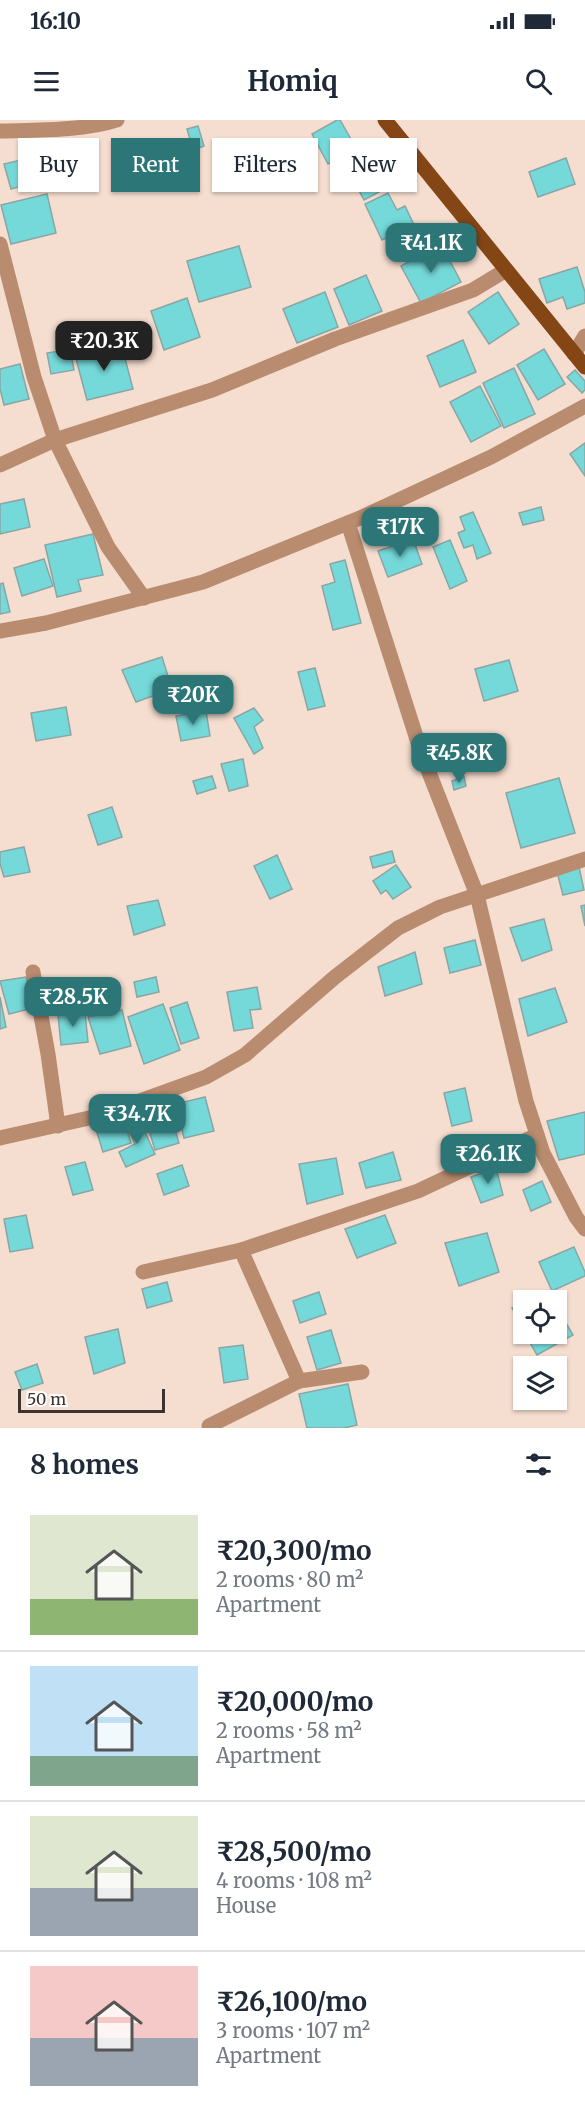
<!DOCTYPE html>
<meta charset="utf-8">
<style>
:root{--surface:#fff;--page:#f2f2f3;--text:#1f2937;--muted:#747a83;--line:#e0e1e3;--accent:#2c7677}
body{margin:0;font-family:Merriweather,serif;background:var(--page);color:var(--text);height:100vh;display:flex;flex-direction:column;font-size:22px;white-space:nowrap}
*{box-sizing:border-box;margin:0}
p{font-size:20px;color:var(--muted)}
.icon{flex:none;width:33px;height:33px;fill:none;stroke:currentColor;stroke-width:2;stroke-linecap:round;stroke-linejoin:round}
.map{position:relative;height:1308px;overflow:hidden}
.details{display:flex;flex-direction:column;background:var(--surface);flex:1}
.details>*{flex:none}
.top-card{position:absolute;left:18px;top:18px;width:549px;height:54px;display:flex;gap:12px}
.buttons{position:absolute;left:513px;top:1170px;display:grid;gap:12px}
.buttons a{display:grid;place-items:center;width:54px;height:54px;border-radius:0px;background:var(--surface);box-shadow:0 2px 4px #0004;font-size:30px}
.scale{position:absolute;left:18px;bottom:15px;width:147px;box-sizing:border-box;padding-left:6px;border:3px solid #3c332e;border-top:0;font-size:16px;line-height:21px;white-space:nowrap;color:#3c332e;-webkit-text-stroke:4px #fff;paint-order:stroke}
.price{position:absolute;translate:-50% -51px;padding:0 14px;border-radius:12px;background:var(--accent);color:#fff;font-size:20px;line-height:39px;filter:drop-shadow(0 2px 3px #0008)}
.price::after{content:'';position:absolute;left:50%;top:36px;width:18px;height:14px;margin-left:-9px;background:inherit;clip-path:polygon(0 0,100% 0,50% 100%)}
.price.selected{background:#222;color:#fff}
ul{padding:0;list-style:none}
li{display:flex;align-items:center;gap:18px;height:150px;padding:0 30px}
li+li{border-top:2px solid var(--line)}
li span{display:grid;place-items:center;flex:none;width:168px;height:120px;border-radius:0px;color:#555}
li>.icon{margin-inline-start:auto}
span .icon{width:72px;height:72px;fill:#fffc;stroke-width:1}
li b{font-size:26px}
h2{display:flex;justify-content:space-between;align-items:center;height:72px;padding:0 30px;font-size:26px}
.pill{padding:0 21px;border-radius:0px;background:var(--surface);box-shadow:0 2px 4px #0004;font-size:21px;line-height:54px}
.pill.selected{background:var(--accent);color:#fff}
.status{display:flex;justify-content:space-between;align-items:center;height:42px;padding:0 30px;background:var(--surface);direction:ltr}
.status svg{height:16px;fill:currentColor}
header{display:flex;justify-content:space-between;align-items:center;height:78px;padding:0 30px;background:var(--surface);font-size:27px;font-weight:700}
.map>svg:first-child{display:block}
.building{fill:#75d9d9;stroke:#89a6a6;stroke-width:1.5}
.lines{fill:none;stroke-linecap:round;stroke-linejoin:round}
.minor{stroke:#b98c6f;stroke-width:15}
.major{stroke:#854615;stroke-width:15}
</style>
<div class="status"><b>16:10</b><svg viewBox="0 0 49 12"><path d="M0 12V9h3v3zM5 12V6h3v6zM10 12V3h3v9zM15 12V0h3v12zM26 1h20v11H26zM47 4h2v5h-2z"/></svg></div>
<header><svg class="icon" aria-label="menu" viewBox="0 0 24 24"><path d="M4 6h16M4 12h16M4 18h16"/></svg>Homiq<svg class="icon" aria-label="search" viewBox="0 0 24 24"><circle cx="10" cy="10" r="6"/><path d="M15 15l6 6"/></svg></header>
<div class="map">
<svg width="585" height="1308" viewBox="0 0 585 1308">
<rect width="100%" height="100%" fill="#f5ddcf"/>
<g class="building">
<polygon points="337,0 340,0 356,28 328,44 312,14"/>
<polygon points="198,6 204,26 193,30 187,9"/>
<polygon points="38,36 44,60 11,69 4,44"/>
<polygon points="376,36 388,60 378,65 381,71 364,80 357,67 361,65 352,49"/>
<polygon points="566,38 575,64 538,77 529,52"/>
<polygon points="388,73 397,90 405,86 414,105 382,120 365,84"/>
<polygon points="47,74 56,113 11,124 1,85"/>
<polygon points="441,124 461,162 421,183 401,146"/>
<polygon points="239,126 251,167 199,182 187,141"/>
<polygon points="577,147 585,172 585,183 567,189 563,177 547,183 539,159"/>
<polygon points="366,155 382,191 349,205 334,169"/>
<polygon points="325,172 338,207 297,223 283,189"/>
<polygon points="498,172 519,204 489,224 468,192"/>
<polygon points="187,178 200,217 164,230 151,191"/>
<polygon points="463,220 476,252 440,267 427,236"/>
<polygon points="121,223 133,269 87,280 75,235"/>
<polygon points="70,229 74,250 51,254 47,233"/>
<polygon points="544,229 565,264 538,280 517,245"/>
<polygon points="20,244 29,279 4,285 0,269 0,249"/>
<polygon points="514,248 535,294 504,308 483,263"/>
<polygon points="575,250 585,261 585,270 582,273 567,257"/>
<polygon points="480,266 501,306 471,322 450,282"/>
<polygon points="585,323 585,356 570,334"/>
<polygon points="24,379 30,407 0,414 0,384"/>
<polygon points="541,387 544,400 523,405 519,393"/>
<polygon points="473,392 491,433 477,439 473,425 464,428 458,413 465,410 460,397"/>
<polygon points="93,414 103,455 78,460 81,471 57,477 45,425"/>
<polygon points="413,419 422,444 388,457 378,431"/>
<polygon points="450,420 467,461 450,469 433,427"/>
<polygon points="44,439 53,466 22,476 14,448"/>
<polygon points="345,440 361,503 333,510 322,466 335,462 330,444"/>
<polygon points="3,463 10,492 0,494 0,464"/>
<polygon points="162,537 172,569 136,582 122,550"/>
<polygon points="509,540 518,571 484,581 475,549"/>
<polygon points="315,548 325,586 308,590 298,552"/>
<polygon points="66,587 71,615 36,621 31,593"/>
<polygon points="254,588 263,600 254,607 263,628 254,634 234,598"/>
<polygon points="206,591 210,616 181,621 176,596"/>
<polygon points="243,639 248,666 229,671 221,644"/>
<polygon points="212,656 216,668 197,674 193,661"/>
<polygon points="464,657 466,666 454,670 452,661"/>
<polygon points="559,658 575,713 521,728 506,673"/>
<polygon points="112,687 122,717 98,725 88,695"/>
<polygon points="24,727 30,752 4,757 0,744 0,732"/>
<polygon points="392,731 395,742 373,748 370,737"/>
<polygon points="277,735 292,769 270,779 254,746"/>
<polygon points="396,745 411,767 393,779 386,770 381,774 373,761"/>
<polygon points="579,747 584,770 563,775 557,752"/>
<polygon points="158,780 165,805 134,815 127,786"/>
<polygon points="585,785 585,806 581,786"/>
<polygon points="544,799 552,830 522,841 510,808"/>
<polygon points="475,820 481,845 450,853 444,828"/>
<polygon points="415,832 422,864 385,876 378,847"/>
<polygon points="26,857 33,888 9,894 0,861"/>
<polygon points="156,857 159,872 137,877 134,862"/>
<polygon points="257,867 261,889 250,890 253,908 234,911 227,872"/>
<polygon points="555,868 567,902 528,916 519,879"/>
<polygon points="0,877 6,907 0,909"/>
<polygon points="187,882 199,918 181,924 170,888"/>
<polygon points="163,884 180,930 144,944 128,897"/>
<polygon points="122,890 131,926 100,934 88,897"/>
<polygon points="85,892 88,922 61,925 58,895"/>
<polygon points="465,968 472,1001 452,1006 444,973"/>
<polygon points="205,977 214,1011 184,1018 176,984"/>
<polygon points="167,983 179,1023 155,1030 143,990"/>
<polygon points="585,992 585,1034 559,1040 547,1001"/>
<polygon points="122,994 131,1023 103,1032 94,1003"/>
<polygon points="139,999 155,1034 126,1047 119,1032 135,1024 126,1005"/>
<polygon points="393,1032 401,1060 366,1068 359,1043"/>
<polygon points="336,1038 343,1074 307,1084 299,1044"/>
<polygon points="85,1042 93,1070 73,1075 65,1047"/>
<polygon points="182,1045 189,1066 164,1075 157,1054"/>
<polygon points="496,1048 503,1075 481,1083 471,1057"/>
<polygon points="542,1061 551,1082 531,1091 523,1070"/>
<polygon points="26,1095 33,1128 10,1132 4,1099"/>
<polygon points="385,1095 396,1123 357,1138 345,1109"/>
<polygon points="487,1113 499,1152 459,1166 445,1123"/>
<polygon points="574,1127 585,1152 585,1156 552,1171 539,1142"/>
<polygon points="167,1162 172,1181 147,1188 142,1169"/>
<polygon points="319,1172 326,1194 300,1203 293,1181"/>
<polygon points="550,1174 554,1180 533,1180"/>
<polygon points="524,1184 524,1210 512,1188"/>
<polygon points="556,1186 573,1215 537,1235 525,1214 556,1214"/>
<polygon points="118,1209 125,1243 94,1254 85,1217"/>
<polygon points="331,1210 341,1243 317,1250 307,1217"/>
<polygon points="243,1225 248,1259 224,1263 219,1228"/>
<polygon points="37,1244 43,1263 22,1270 15,1252"/>
<polygon points="348,1264 357,1305 344,1308 307,1308 299,1274"/>
</g>
<g class="lines">
<g class="minor">
<path d="M0 11C35 10 84 11 117 0"/>
<polyline points="0,124 34,257 55,320 108,427 144,478"/>
<polyline points="574,234 585,216"/>
<polyline points="0,345 55,320 212,270 335,219 473,170 506,150"/>
<polyline points="348,403 421,632 477,775 526,981 543,1033 576,1097 585,1109"/>
<polyline points="0,511 46,503 203,462 360,398 491,337 585,286"/>
<polyline points="33,852 48,934 58,1006"/>
<polyline points="0,1018 98,996 206,957 245,935 335,857 398,808 440,787 585,739"/>
<polyline points="143,1152 241,1130"/>
<polyline points="299,1261 362,1252"/>
<polyline points="210,1308 209,1306 299,1261 241,1130 418,1071 537,1015"/>
</g>
<polyline class="major" points="385,0 585,247"/>
</g>
</svg>
<div class="buttons">
<a><svg class="icon" aria-label="locate" viewBox="0 0 24 24"><circle cx="12" cy="12" r="6"/><path d="M12 2v4M12 18v4M2 12h4M18 12h4"/></svg></a>
<a><svg class="icon" aria-label="layers" viewBox="0 0 24 24"><path d="M12 4l9 5-9 5-9-5zM3 14l9 5 9-5"/></svg></a>
</div>
<div class="scale">50 m</div>
<b class="price" style="left:431px;top:154px">₹41.1K</b>
<b class="price selected" style="left:104px;top:252px">₹20.3K</b>
<b class="price" style="left:400px;top:438px">₹17K</b>
<b class="price" style="left:193px;top:606px">₹20K</b>
<b class="price" style="left:459px;top:664px">₹45.8K</b>
<b class="price" style="left:73px;top:908px">₹28.5K</b>
<b class="price" style="left:137px;top:1025px">₹34.7K</b>
<b class="price" style="left:488px;top:1065px">₹26.1K</b>
<div class="top-card">
<a class="pill">Buy</a>
<a class="pill selected">Rent</a>
<a class="pill">Filters</a>
<a class="pill">New</a>
</div>
</div>
<section class="details">
<h2>8 homes<svg class="icon" aria-label="filters" viewBox="0 0 24 24"><path d="M4 7h16M4 17h16"/><circle cx="9" cy="7" r="2"/><circle cx="15" cy="17" r="2"/></svg></h2>
<ul>
<li><span style="background:linear-gradient(#dfe7d0 70%,#8fb573 0)"><svg class="icon" aria-label="home" viewBox="0 0 24 24"><path d="M3 11l9-7 9 7M6 9v11h12V9"/></svg></span><div><b>₹20,300/mo</b><p>2 rooms · 80 m²</p><p>Apartment</p></div></li>
<li><span style="background:linear-gradient(#bfe0f5 75%,#7fa58c 0)"><svg class="icon" aria-label="home" viewBox="0 0 24 24"><path d="M3 11l9-7 9 7M6 9v11h12V9"/></svg></span><div><b>₹20,000/mo</b><p>2 rooms · 58 m²</p><p>Apartment</p></div></li>
<li><span style="background:linear-gradient(#dfe7d0 60%,#9aa5b1 0)"><svg class="icon" aria-label="home" viewBox="0 0 24 24"><path d="M3 11l9-7 9 7M6 9v11h12V9"/></svg></span><div><b>₹28,500/mo</b><p>4 rooms · 108 m²</p><p>House</p></div></li>
<li><span style="background:linear-gradient(#f6c9c9 60%,#9aa5b1 0)"><svg class="icon" aria-label="home" viewBox="0 0 24 24"><path d="M3 11l9-7 9 7M6 9v11h12V9"/></svg></span><div><b>₹26,100/mo</b><p>3 rooms · 107 m²</p><p>Apartment</p></div></li>
</ul>
</section>
